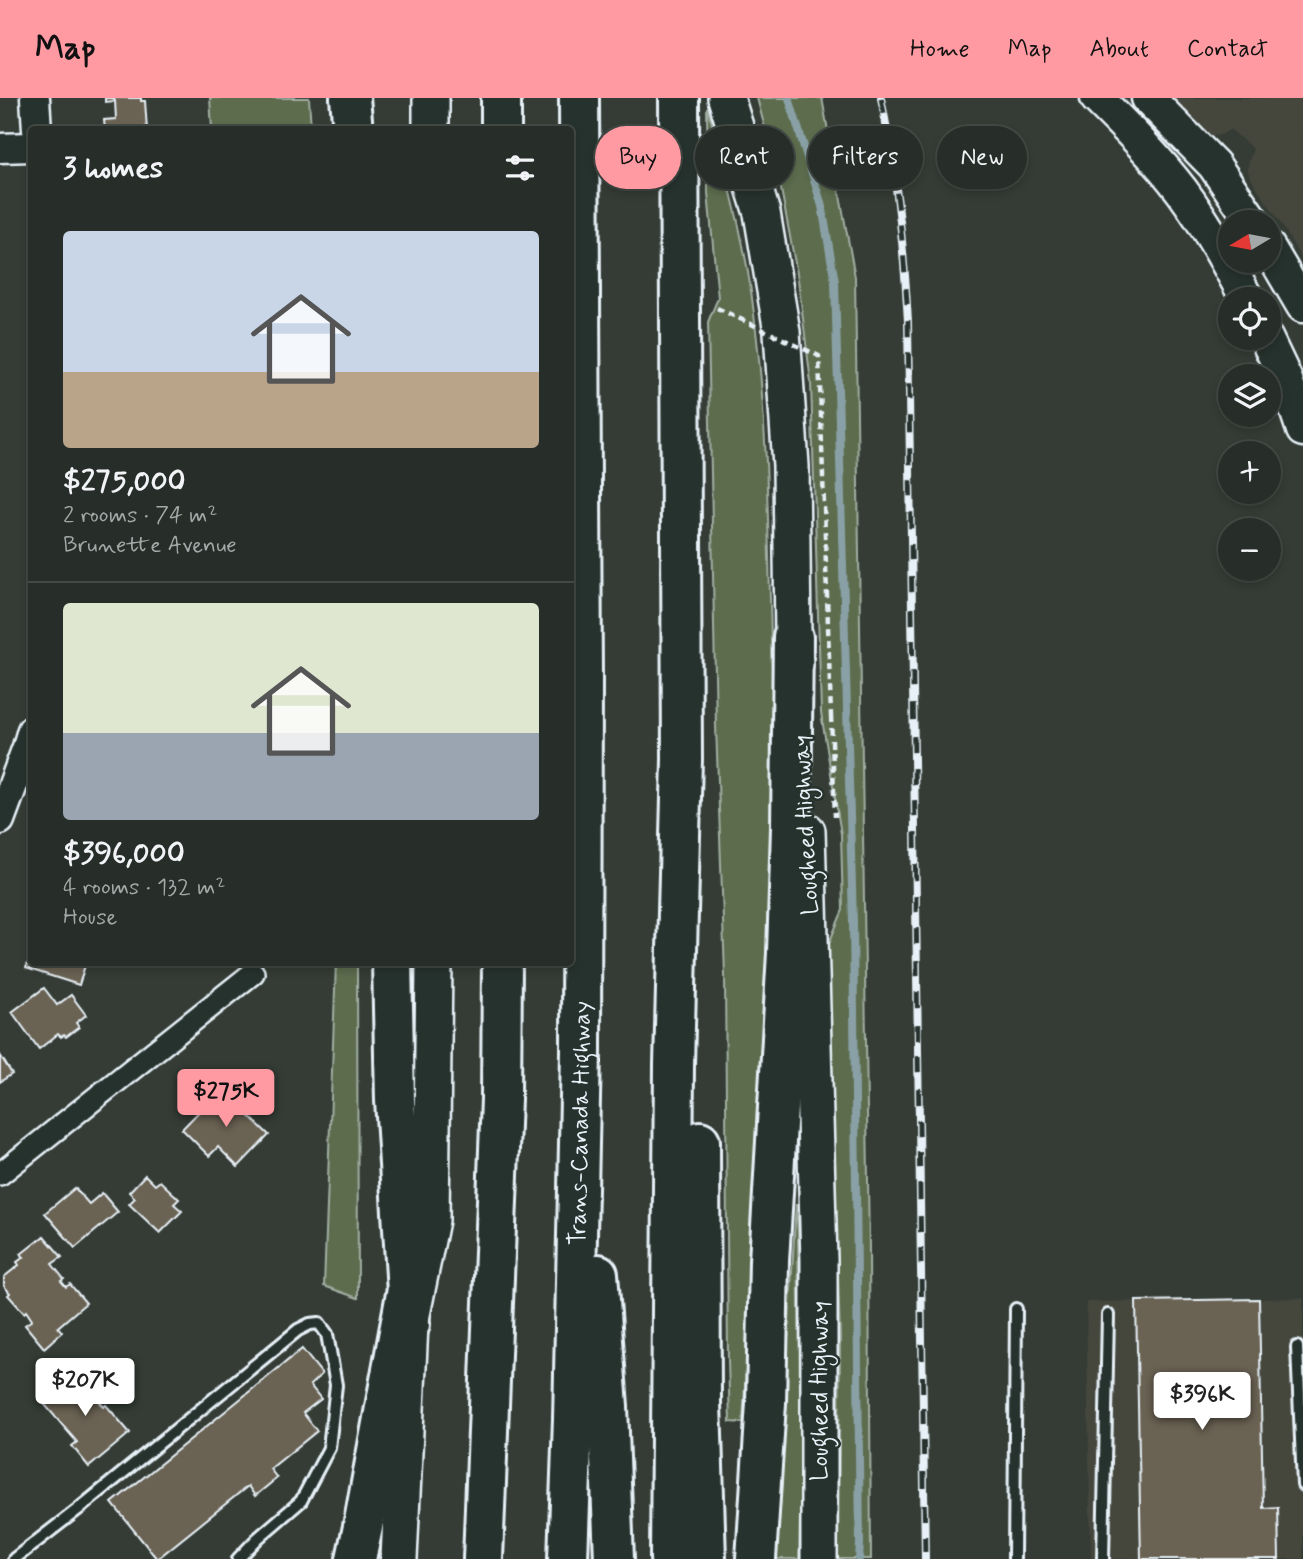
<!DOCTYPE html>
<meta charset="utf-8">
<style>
:root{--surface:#272d28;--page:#333934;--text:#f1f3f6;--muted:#a4a8a8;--line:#434945;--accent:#ff9aa2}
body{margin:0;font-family:Mynerve,sans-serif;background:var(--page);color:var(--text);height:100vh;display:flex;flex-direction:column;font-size:26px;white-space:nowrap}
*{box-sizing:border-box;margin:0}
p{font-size:23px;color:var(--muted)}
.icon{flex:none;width:38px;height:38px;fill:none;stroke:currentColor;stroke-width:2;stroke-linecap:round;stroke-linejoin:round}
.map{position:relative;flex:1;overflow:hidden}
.sheet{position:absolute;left:28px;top:28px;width:546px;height:840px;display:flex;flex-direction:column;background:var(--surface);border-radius:7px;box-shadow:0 4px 10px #0003,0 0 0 2px var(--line)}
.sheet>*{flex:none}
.banner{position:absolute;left:595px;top:28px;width:602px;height:63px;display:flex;gap:14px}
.needle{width:46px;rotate:260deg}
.buttons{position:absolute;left:1218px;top:112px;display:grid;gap:14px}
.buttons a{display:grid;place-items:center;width:63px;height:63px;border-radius:50%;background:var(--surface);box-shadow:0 4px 10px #0003,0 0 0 2px var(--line);font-size:35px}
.price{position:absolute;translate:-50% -60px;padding:0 16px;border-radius:7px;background:#fff;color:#222;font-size:23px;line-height:46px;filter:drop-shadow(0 2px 4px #0008)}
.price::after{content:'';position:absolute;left:50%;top:42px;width:21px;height:16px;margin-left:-10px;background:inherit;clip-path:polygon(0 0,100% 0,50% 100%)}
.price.current{background:var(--accent);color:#111}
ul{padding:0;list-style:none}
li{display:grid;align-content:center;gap:14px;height:371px;padding:0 35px}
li+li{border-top:2px solid var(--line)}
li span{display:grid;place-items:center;height:217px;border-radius:7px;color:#555}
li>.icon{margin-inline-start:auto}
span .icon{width:126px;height:126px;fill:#fffc;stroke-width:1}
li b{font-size:30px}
h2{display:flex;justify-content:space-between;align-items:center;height:84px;padding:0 35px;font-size:30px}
.tag{padding:0 24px;border-radius:32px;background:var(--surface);box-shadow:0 4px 10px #0003,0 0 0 2px var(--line);font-size:24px;line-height:63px}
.tag.current{background:var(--accent);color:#111}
header{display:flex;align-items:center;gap:42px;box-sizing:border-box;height:98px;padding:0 35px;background:var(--accent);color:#111}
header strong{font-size:33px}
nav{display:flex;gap:38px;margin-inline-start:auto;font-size:24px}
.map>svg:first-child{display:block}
.built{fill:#44473e}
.green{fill:#5c6c4e;stroke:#a2aea3;stroke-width:2}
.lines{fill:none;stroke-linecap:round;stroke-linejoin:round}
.stream{stroke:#89a1a6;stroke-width:8}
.building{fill:#6a6253;stroke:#e8f1f8;stroke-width:2}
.service-casing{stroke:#e8f1f8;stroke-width:16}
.minor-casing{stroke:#e8f1f8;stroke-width:26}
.tertiary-casing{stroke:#e8f1f8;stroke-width:33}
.secondary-casing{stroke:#e8f1f8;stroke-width:37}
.primary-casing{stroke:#e8f1f8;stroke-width:40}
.motorway-casing{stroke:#e8f1f8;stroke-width:44}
.path{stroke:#e8f1f8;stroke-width:4.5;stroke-dasharray:7 5;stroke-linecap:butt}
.service{stroke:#26332d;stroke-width:10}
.minor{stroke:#26332d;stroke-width:21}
.tertiary{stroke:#26332d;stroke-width:28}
.secondary{stroke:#26332d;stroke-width:32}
.primary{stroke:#26332d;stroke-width:35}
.motorway{stroke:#26332d;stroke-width:38}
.rail-casing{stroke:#e8f1f8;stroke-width:8}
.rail{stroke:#26332d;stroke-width:5;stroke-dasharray:16;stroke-linecap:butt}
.path-bridge{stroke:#e8f1f8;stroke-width:4.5;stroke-dasharray:7 5;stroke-linecap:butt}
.labels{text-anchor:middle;stroke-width:5;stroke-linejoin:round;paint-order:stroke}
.street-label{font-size:24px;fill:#e8f1f8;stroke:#26332d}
</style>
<header>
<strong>Map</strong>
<nav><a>Home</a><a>Map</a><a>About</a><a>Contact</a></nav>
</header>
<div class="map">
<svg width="1303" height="1461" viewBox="0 0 1303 1461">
<rect width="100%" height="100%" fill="#343c35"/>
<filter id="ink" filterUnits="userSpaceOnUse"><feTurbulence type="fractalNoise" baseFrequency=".0143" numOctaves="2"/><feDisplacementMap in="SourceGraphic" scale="14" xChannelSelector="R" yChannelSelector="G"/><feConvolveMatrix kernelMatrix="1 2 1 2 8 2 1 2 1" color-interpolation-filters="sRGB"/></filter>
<g filter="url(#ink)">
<g class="built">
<polygon points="1169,0 1303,0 1303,164 1285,132 1250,79 1248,73 1248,66 1253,51 1230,31 1223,36 1216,38 1201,34"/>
<polygon points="1303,1200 1303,1461 1091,1461 1086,1204"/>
</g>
<g class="green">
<polygon points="210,0 309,0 311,31 212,31"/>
<polygon points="757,0 822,0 855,179 869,1151 871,1461 838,1461 840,1239 828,871 829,845 843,812 841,736 821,615 811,285 798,181 781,91"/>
<path d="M707 9C728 77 746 146 754 216 766 311 768 407 770 502 772 587 776 676 773 761 766 949 753 1137 743 1325L730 1324 728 1263 725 877 716 628 708 224 718 200 708 95Z"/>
<polygon points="336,865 357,865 358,1200 324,1188"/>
<polygon points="796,1106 798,1133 801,1370 799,1461 775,1461"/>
</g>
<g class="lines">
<polyline class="stream" points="789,0 822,108 835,184 853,824 860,1445 859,1461"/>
</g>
<g class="building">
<polygon points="105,0 141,0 141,3 145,3 147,32 105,32 104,22 116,21 115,3 105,4"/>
<polygon points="32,852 32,864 86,864 79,887 26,870"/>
<polygon points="44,890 57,907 71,897 86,917 76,925 79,929 66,939 64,937 61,939 58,936 39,951 12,914"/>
<polygon points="0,957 12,976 0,984"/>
<polygon points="221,991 269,1037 238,1069 218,1049 209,1058 182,1031"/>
<polygon points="145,1077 155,1087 160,1083 179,1101 174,1106 182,1113 160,1135 129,1106 135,1100 129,1094"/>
<polygon points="75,1090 89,1106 102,1095 118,1114 75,1150 45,1115"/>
<polygon points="44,1138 62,1159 52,1166 64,1181 61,1183 66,1189 70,1186 86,1205 58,1229 62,1234 44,1250 25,1227 32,1222 26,1213 24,1215 8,1197 10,1195 4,1188 4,1179 19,1167 17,1164 24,1159 21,1156"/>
<polygon points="1259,1201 1263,1410 1278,1409 1279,1461 1141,1461 1136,1203"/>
<polygon points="302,1251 322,1276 310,1287 321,1301 303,1315 317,1333 270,1371 277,1380 255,1398 248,1388 157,1461 112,1405"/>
<polygon points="73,1272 104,1309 106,1307 130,1335 89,1369 72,1348 77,1344 40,1301"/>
</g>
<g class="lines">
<defs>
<g id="service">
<polyline points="1297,1249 1303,1387"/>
<polyline points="14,1461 81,1409 298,1232 310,1226 319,1225 327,1236 336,1287 329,1350 301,1403 258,1440 238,1461"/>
<polyline points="1014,1461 1016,1211"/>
<polyline points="1103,1461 1108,1217"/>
</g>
<polyline id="minor" points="0,1076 253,875"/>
<g id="tertiary">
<polyline points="35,0 37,32"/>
<polyline points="0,50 32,49"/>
<polyline points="0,722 27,649 32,632"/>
</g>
<g id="secondary">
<path d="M1097 0C1127 30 1157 60 1182 93 1207 127 1227 164 1247 201"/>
<polyline points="1148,0 1214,67 1253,124"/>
<polyline points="1269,150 1303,208"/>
<polyline points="1266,240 1286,282 1303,332"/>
</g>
<g id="primary">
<polyline points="431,0 431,32"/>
<polyline points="726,0 762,115 782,234 791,368 793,539 795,566"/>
<polyline points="807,733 819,1162 819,1461"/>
<polyline points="399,1461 410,1226 431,1122 434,864"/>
</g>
<g id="motorway">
<polyline points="350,0 353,32"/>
<polyline points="501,0 501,32"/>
<polyline points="392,864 395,1002 407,1194 410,1226"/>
<polyline points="700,1043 701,1305 706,1461"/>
<polyline points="598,1176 608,1309 614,1461"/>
<polyline points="356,1461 363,1429 406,1196"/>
<polyline points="483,1461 501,1001 502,864"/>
<path id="s1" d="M568 1461 573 1321 581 954 582 580 579 0"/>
<polyline points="670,1461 674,967 682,661 679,0"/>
<polyline points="756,1461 766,1305 769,1163 787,855 791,730 793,539"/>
</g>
</defs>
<use href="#service" class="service-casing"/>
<use href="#minor" class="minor-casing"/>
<use href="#tertiary" class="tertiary-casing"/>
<use href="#secondary" class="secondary-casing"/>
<use href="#primary" class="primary-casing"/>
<use href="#motorway" class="motorway-casing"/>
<polyline class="path" points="831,618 835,719"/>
<use href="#service" class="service"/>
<use href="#minor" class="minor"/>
<use href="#tertiary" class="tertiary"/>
<use href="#secondary" class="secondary"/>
<use href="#primary" class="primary"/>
<use href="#motorway" class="motorway"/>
<defs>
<path id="rail" d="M881 0C896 74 904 148 908 223L925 1461"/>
</defs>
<use href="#rail" class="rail-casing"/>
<use href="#rail" class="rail"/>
<polyline class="path-bridge" points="717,210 819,258 831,618"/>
</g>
</g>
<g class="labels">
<g class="street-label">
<text transform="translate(805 727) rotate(-93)" y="8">Lougheed Highway</text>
<text dy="8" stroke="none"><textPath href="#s1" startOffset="436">Trans-Canada Highway</textPath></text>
<text transform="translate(819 1293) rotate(-90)" y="8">Lougheed Highway</text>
</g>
</g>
</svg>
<div class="buttons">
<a><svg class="needle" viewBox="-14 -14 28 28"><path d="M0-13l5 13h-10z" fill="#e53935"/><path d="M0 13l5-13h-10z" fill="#a4a8a8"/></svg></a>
<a><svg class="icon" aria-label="locate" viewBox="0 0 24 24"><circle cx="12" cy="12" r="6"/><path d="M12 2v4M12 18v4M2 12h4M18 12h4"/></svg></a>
<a><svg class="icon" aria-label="layers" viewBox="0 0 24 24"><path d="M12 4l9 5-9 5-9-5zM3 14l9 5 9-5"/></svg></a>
<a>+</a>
<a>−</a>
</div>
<b class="price current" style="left:226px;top:1031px">$275K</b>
<b class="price" style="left:85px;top:1320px">$207K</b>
<b class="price" style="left:1202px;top:1334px">$396K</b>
<div class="banner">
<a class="tag current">Buy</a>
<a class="tag">Rent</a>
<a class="tag">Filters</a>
<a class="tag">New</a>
</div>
<section class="sheet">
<h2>3 homes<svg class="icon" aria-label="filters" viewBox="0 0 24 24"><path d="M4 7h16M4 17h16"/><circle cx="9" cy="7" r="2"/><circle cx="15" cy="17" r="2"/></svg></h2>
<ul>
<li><span style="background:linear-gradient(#c9d6e8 65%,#b9a48a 0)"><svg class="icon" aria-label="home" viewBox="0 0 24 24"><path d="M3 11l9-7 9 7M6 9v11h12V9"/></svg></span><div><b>$275,000</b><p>2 rooms · 74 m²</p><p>Brunette Avenue</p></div></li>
<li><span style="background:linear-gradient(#dfe7d0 60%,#9aa5b1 0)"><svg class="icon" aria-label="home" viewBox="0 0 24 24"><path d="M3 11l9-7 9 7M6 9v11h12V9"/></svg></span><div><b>$396,000</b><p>4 rooms · 132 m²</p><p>House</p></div></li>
</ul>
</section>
</div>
